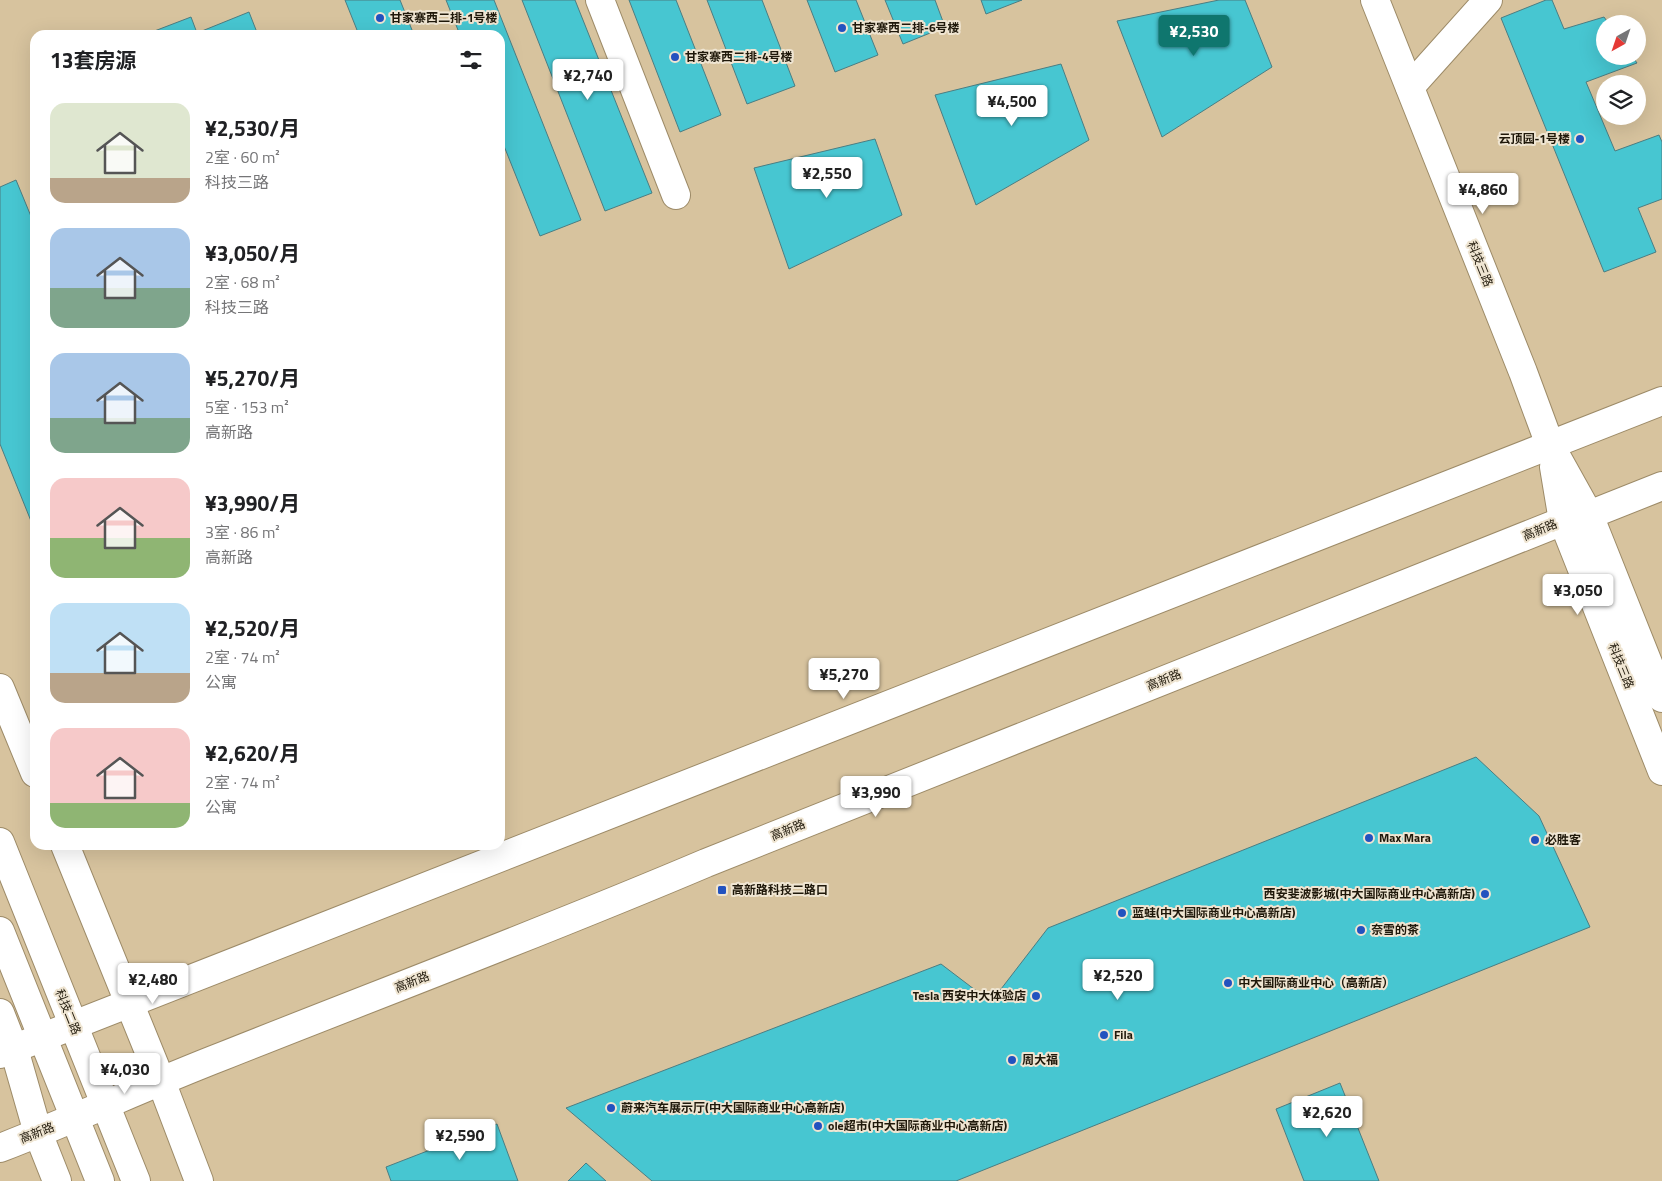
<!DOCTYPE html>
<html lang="zh">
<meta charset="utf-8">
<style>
:root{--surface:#fff;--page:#f2f2f2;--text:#202124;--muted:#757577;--accent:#0f766e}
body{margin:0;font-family:"Titillium Web","Noto Sans SC",sans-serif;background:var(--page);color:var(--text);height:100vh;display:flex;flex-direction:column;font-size:19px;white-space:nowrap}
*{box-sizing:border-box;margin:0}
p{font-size:16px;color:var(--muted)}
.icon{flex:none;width:28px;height:28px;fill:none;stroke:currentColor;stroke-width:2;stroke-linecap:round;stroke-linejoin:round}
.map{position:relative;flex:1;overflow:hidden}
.drawer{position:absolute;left:30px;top:30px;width:475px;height:820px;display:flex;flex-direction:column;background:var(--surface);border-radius:15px;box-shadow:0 5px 20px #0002}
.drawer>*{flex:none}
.needle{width:32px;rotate:220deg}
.fabs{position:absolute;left:1596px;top:15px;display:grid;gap:10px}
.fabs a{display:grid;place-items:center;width:50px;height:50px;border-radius:50%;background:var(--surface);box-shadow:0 5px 20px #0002;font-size:25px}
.price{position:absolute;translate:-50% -42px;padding:0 11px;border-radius:5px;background:#fff;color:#222;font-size:16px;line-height:32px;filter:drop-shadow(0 1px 2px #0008)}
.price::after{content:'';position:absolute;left:50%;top:30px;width:15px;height:11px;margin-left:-8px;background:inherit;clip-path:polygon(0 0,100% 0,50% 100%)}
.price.selected{background:var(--accent);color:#fff}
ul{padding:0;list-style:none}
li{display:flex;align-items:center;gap:15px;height:125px;padding:0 20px}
li span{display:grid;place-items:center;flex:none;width:140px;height:100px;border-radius:15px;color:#555}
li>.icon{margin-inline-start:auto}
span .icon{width:60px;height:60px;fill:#fffc;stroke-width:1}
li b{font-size:21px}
h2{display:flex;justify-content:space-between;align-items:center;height:60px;padding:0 20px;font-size:21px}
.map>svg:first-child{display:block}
.building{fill:#47c6d1;stroke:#4b7d82}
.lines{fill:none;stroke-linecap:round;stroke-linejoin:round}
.minor-casing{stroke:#9d8b68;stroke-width:30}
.tertiary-casing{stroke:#9d8b68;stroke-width:30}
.secondary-casing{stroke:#9d8b68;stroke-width:30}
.minor{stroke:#fff;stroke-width:28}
.tertiary{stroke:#fff;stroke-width:28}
.secondary{stroke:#fff;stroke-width:28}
.poi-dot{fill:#2252bf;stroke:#efe5d2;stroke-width:2}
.labels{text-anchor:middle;stroke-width:4;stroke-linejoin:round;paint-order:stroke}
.poi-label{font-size:12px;font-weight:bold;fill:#1f180a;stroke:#efe5d2;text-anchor:start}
.street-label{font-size:12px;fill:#1f180a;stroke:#efe5d2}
</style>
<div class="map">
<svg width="1662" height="1181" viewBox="0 0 1662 1181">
<rect width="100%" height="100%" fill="#d7c39e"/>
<g class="building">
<polygon points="345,0 400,0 414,35 359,35"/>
<polygon points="446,0 494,0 581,220 540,236 500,136 500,35 460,35"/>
<polygon points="522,0 575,0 652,193 605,211"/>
<polygon points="629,0 676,0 721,115 680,132"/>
<polygon points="707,0 762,0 795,86 747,104"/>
<polygon points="807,0 856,0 878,55 835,72"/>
<polygon points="885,0 935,0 945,27 903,44"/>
<polygon points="981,0 1022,0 986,14"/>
<polygon points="1219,0 1245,0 1272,67 1162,137 1117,21"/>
<polygon points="1546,0 1552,0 1564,29 1604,17 1609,24 1605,24 1605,56 1632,56 1637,63 1586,82 1615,151 1659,135 1662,142 1662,199 1638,208 1656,252 1604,272 1501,18"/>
<polygon points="249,12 258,35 144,35 191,17 197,33"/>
<polygon points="1061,64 1089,140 976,205 935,95"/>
<polygon points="875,139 902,215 789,269 754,168"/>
<polygon points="16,180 35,226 35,531 0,444 0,187"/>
<polygon points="1476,757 1539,816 1590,927 956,1181 652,1181 566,1108 941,964 991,1002 1048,928"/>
<polygon points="1340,1083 1379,1181 1304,1181 1276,1109"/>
<polygon points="497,1124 518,1181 391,1181 386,1167"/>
<polygon points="586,1163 606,1181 568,1181"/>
</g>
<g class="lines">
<defs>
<g id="minor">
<polyline points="600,0 676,195"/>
<polyline points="1410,87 1488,0"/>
</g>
<g id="tertiary">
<polyline points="1375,0 1523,372 1550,445 1589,515 1662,698"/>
<polyline points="1554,467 1563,521 1662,771"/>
<polyline points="0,688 35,773"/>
<polyline points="65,845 161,1081 199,1181"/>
<polyline points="0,1013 14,1049 38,1133 57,1181"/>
</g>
<g id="secondary">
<polyline points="0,842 136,1181"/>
<polyline points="0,931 100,1181"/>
<polyline points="0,1054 1662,401"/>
<path d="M0 1148C75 1119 148 1085 223 1056 384 992 546 931 706 863L1563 521 1589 515 1662 486"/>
</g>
</defs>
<use href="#minor" class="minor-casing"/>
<use href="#tertiary" class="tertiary-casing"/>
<use href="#secondary" class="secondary-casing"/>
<use href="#minor" class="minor"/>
<use href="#tertiary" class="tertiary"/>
<use href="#secondary" class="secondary"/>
</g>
<g class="poi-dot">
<circle cx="380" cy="18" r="5"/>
<circle cx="842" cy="28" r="5"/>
<circle cx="675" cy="57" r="5"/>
<circle cx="1580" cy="139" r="5"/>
<circle cx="1369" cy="838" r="5"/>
<circle cx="1535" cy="840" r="5"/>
<rect x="717" y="885" width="10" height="10" rx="2.5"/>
<circle cx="1485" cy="894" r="5"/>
<circle cx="1122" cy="913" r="5"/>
<circle cx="1361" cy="930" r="5"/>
<circle cx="1228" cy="983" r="5"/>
<circle cx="1036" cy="996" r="5"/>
<circle cx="1104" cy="1035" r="5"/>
<circle cx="1012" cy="1060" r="5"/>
<circle cx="611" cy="1108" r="5"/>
<circle cx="818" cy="1126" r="5"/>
</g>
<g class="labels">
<g class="poi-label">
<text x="390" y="22">甘家寨西二排-1号楼</text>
<text x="852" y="32">甘家寨西二排-6号楼</text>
<text x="685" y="61">甘家寨西二排-4号楼</text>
<text x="1570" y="143" text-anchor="end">云顶园-1号楼</text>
<text x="1379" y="842">Max Mara</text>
<text x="1545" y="844">必胜客</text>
<text x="732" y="894">高新路科技二路口</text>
<text x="1475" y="898" text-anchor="end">西安斐波影城(中大国际商业中心高新店)</text>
<text x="1132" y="917">蓝蛙(中大国际商业中心高新店)</text>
<text x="1371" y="934">奈雪的茶</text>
<text x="1238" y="987">中大国际商业中心（高新店）</text>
<text x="1026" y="1000" text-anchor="end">Tesla 西安中大体验店</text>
<text x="1114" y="1039">Fila</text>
<text x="1022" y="1064">周大福</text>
<text x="621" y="1112">蔚来汽车展示厅(中大国际商业中心高新店)</text>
<text x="828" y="1130">ole超市(中大国际商业中心高新店)</text>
</g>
<g class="street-label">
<text transform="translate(1480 264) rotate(68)" y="4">科技三路</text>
<text transform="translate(1540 530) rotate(-22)" y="4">高新路</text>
<text transform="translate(1621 666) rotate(68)" y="4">科技三路</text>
<text transform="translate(1164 680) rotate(-22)" y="4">高新路</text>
<text transform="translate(788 830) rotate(-22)" y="4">高新路</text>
<text transform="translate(412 982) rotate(-21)" y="4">高新路</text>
<text transform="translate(68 1012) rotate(68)" y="4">科技二路</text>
<text transform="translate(37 1133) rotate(-21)" y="4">高新路</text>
</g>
</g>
</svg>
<div class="fabs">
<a><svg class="needle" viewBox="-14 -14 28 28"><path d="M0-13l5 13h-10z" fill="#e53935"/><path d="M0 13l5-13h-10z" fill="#757577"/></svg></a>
<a><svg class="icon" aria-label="layers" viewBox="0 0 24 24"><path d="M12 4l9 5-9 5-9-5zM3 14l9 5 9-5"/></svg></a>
</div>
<b class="price selected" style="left:1194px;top:57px">¥2,530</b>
<b class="price" style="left:588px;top:101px">¥2,740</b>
<b class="price" style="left:1012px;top:127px">¥4,500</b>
<b class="price" style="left:827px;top:199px">¥2,550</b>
<b class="price" style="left:1483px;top:215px">¥4,860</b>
<b class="price" style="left:1578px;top:616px">¥3,050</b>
<b class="price" style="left:844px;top:700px">¥5,270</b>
<b class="price" style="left:876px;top:818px">¥3,990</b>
<b class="price" style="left:1118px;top:1001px">¥2,520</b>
<b class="price" style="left:153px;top:1005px">¥2,480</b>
<b class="price" style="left:125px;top:1095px">¥4,030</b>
<b class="price" style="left:1327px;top:1138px">¥2,620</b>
<b class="price" style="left:460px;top:1161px">¥2,590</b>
<section class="drawer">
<h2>13套房源<svg class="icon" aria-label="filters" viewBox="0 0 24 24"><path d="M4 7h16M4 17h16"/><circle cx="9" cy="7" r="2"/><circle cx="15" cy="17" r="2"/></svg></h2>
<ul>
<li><span style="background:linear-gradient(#dfe7d0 75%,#b9a48a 0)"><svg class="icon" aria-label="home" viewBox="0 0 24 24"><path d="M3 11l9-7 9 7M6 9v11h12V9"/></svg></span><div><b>¥2,530/月</b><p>2室 · 60 m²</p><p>科技三路</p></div></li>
<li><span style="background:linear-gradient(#a9c7e8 60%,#7fa58c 0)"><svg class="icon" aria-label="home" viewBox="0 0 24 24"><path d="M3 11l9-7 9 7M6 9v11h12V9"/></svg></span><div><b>¥3,050/月</b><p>2室 · 68 m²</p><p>科技三路</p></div></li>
<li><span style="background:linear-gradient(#a9c7e8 65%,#7fa58c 0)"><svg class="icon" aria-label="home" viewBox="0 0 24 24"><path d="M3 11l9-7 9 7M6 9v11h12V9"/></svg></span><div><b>¥5,270/月</b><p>5室 · 153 m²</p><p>高新路</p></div></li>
<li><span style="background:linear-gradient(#f6c9c9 60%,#8fb573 0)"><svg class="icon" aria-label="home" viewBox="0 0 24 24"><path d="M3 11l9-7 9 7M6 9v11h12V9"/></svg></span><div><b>¥3,990/月</b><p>3室 · 86 m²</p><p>高新路</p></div></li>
<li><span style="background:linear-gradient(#bfe0f5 70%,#b9a48a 0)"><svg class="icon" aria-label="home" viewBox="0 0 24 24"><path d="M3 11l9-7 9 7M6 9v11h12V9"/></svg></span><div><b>¥2,520/月</b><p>2室 · 74 m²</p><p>公寓</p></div></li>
<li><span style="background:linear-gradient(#f6c9c9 75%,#8fb573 0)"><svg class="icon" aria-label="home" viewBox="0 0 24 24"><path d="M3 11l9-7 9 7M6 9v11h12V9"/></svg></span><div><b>¥2,620/月</b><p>2室 · 74 m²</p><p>公寓</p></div></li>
</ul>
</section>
</div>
